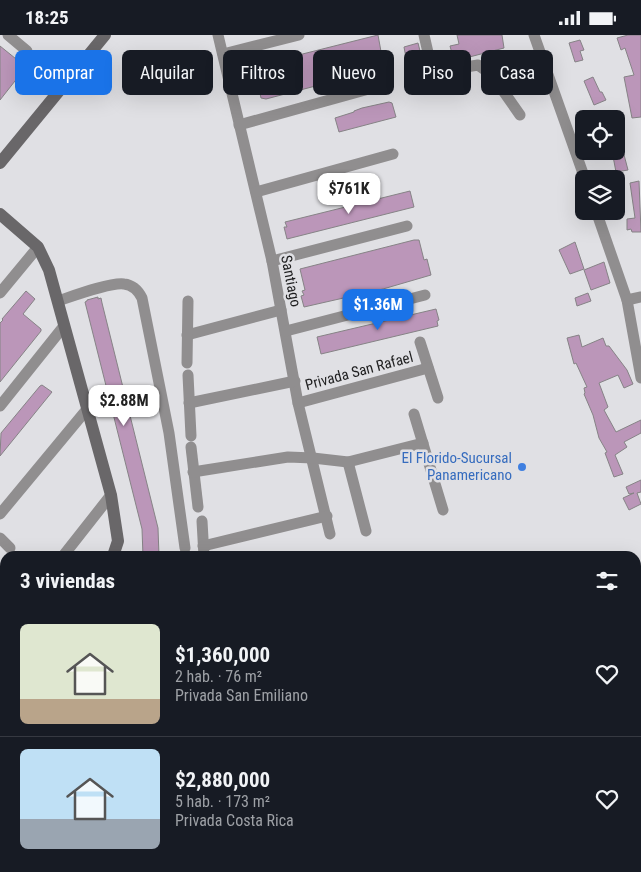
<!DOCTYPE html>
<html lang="es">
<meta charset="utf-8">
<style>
:root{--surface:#171b24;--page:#20242c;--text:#f1f3f6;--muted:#9ea1a6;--line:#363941;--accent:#1a73e8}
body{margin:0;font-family:"Roboto Condensed",sans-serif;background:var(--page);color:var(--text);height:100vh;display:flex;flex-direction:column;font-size:19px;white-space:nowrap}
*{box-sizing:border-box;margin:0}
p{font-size:16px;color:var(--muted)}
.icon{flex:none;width:28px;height:28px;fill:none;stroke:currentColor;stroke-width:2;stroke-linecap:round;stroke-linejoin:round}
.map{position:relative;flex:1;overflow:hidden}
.sheet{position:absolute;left:0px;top:516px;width:641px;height:321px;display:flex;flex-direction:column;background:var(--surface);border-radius:15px 15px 0 0;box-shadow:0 5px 20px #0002}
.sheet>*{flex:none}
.hud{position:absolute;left:15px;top:15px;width:611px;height:45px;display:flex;gap:10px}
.tools{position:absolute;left:575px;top:75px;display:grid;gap:10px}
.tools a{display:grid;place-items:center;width:50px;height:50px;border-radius:8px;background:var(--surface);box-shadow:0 5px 20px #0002;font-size:25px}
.price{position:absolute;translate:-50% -42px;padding:0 11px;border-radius:10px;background:#fff;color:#222;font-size:16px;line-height:32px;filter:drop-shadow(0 1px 2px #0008)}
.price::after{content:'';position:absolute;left:50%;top:30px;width:15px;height:11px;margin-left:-8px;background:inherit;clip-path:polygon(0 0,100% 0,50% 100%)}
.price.active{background:var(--accent);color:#fff}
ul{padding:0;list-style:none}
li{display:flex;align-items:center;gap:15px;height:125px;padding:0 20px}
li+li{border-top:1px solid var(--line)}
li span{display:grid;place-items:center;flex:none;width:140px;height:100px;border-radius:8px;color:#555}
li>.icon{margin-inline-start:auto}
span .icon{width:60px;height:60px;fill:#fffc;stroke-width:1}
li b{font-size:21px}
h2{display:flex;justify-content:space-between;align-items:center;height:60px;padding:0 20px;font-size:21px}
.tag{padding:0 18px;border-radius:8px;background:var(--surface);box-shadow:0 5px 20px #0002;font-size:18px;line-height:45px}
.tag.active{background:var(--accent);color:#fff}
.status{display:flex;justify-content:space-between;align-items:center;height:35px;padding:0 25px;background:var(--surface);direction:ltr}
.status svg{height:14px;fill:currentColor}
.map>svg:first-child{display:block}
.building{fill:#bb96b9;stroke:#868386}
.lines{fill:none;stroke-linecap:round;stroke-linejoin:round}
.street{stroke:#908e8f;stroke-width:11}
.secondary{stroke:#696769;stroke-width:12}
.shop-dot{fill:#3f7fe0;stroke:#e0e0e4;stroke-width:2}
.labels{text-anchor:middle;stroke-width:5;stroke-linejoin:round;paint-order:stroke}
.street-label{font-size:15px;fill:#1e1e1f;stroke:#e0e0e4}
.shop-label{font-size:15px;fill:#366cbe;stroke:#e0e0e4;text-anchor:end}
</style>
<div class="status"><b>18:25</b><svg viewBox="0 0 49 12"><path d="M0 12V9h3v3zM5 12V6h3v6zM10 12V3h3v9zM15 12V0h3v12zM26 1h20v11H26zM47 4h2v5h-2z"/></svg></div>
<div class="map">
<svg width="641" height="837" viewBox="0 0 641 837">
<rect width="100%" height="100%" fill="#e0e0e4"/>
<g class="building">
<polygon points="378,0 384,33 266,64 261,63 257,45 254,46 251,32"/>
<polygon points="457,0 502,0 504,13 454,26 450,11 459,9"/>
<polygon points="628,0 641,0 641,82 632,83 624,42 634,40 625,13 621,15 617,3"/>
<polygon points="580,5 584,15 580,16 583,25 575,27 569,8"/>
<polygon points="418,8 421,20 406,23 404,12"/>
<polygon points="0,11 26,32 0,65"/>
<polygon points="593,42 600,57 602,57 606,65 594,70 584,46"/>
<polygon points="389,67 392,68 396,82 339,97 335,83 354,77 354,76 362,73"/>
<polygon points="612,116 623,116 628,135 616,137"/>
<polygon points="639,146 641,197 632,197 631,194 627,195 627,184 635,183 630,148"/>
<polygon points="410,156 414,172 287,204 284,192 287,192 285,187"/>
<polygon points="414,205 419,205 424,225 427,224 431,240 383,254 304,272 301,261 304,260 302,256 305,255 300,234"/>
<polygon points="575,207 584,234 570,239 559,215"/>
<polygon points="604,227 610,248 591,255 584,235"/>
<polygon points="26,256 35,264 23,279 41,294 41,296 0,347 0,288 3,285 2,284"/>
<polygon points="588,258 591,266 577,271 575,263"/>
<polygon points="98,262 98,264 101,263 102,268 158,493 159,521 143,521 142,494 85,267 87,266 87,265"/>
<polygon points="436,274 439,285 437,286 438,291 321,319 317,302"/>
<polygon points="579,300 582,312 603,303 606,311 609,311 627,335 633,349 624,353 618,340 599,348 608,372 604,375 616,397 641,385 641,398 624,407 627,412 615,420 623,439 614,442 605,418 607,417 599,403 593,380 584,359 585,358 584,353 587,352 576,328 574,329 567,303"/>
<polygon points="42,350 52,357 0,421 1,398 40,351"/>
<polygon points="641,445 641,457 637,458 641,469 629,475 623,463 634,458 629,459 626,452"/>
</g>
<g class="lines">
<g class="street">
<polyline points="8,0 27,16"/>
<polyline points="218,0 272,226 298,368 330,499"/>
<polyline points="424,0 432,35 436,37 478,30 492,40 520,80"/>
<polyline points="534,0 585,144"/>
<polyline points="223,19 299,0"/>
<polyline points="239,90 376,52"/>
<polyline points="256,157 393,119"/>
<polyline points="596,176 627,265 641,343"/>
<polyline points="272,226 407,191"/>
<polyline points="0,258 38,212"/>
<polyline points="627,265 641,262"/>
<path d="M58 266C73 261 111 247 124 249 133 250 138 255 142 263L169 398 185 513"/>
<polyline points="286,296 425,260"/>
<polyline points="187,300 281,275"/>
<polyline points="420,307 438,363"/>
<polyline points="187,328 188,266"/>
<polyline points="188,340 191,401"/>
<polyline points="189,368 295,346"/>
<polyline points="298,368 428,333"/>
<polyline points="0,371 64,291"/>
<polyline points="414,379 443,475"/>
<polyline points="191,412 198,472"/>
<polyline points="348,427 366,496"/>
<polyline points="193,437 288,422 313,423 348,427 423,408"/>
<polyline points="0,479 88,373"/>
<polyline points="202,486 204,521"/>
<polyline points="0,503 10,513"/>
<polyline points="203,511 327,481"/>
<polyline points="63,521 111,460"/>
</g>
<g class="secondary">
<polyline points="0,128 105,0"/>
<polyline points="0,179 38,212 49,235 111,460 118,506 113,521"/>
<polyline points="636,601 641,601"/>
<polyline points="0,631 5,635"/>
<polyline points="0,728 5,730"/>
<polyline points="80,837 82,832"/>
<polyline points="92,837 94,832"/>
</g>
</g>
<circle class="shop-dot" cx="522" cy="432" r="5"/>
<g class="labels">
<g class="street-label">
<text transform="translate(291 246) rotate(79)" y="5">Santiago</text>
<text transform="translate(359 336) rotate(-15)" y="5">Privada San Rafael</text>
</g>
<g class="shop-label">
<text x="512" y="428">El Florido-Sucursal<tspan x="512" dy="17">Panamericano</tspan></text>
</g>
</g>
</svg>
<div class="tools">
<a><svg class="icon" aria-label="locate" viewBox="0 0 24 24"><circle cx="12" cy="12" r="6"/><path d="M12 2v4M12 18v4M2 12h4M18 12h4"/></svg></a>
<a><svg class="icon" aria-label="layers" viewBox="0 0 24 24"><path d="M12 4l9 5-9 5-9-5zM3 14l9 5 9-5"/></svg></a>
</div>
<b class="price" style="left:349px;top:180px">$761K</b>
<b class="price active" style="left:378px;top:296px">$1.36M</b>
<b class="price" style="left:124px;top:392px">$2.88M</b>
<div class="hud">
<a class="tag active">Comprar</a>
<a class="tag">Alquilar</a>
<a class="tag">Filtros</a>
<a class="tag">Nuevo</a>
<a class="tag">Piso</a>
<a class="tag">Casa</a>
</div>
<section class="sheet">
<h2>3 viviendas<svg class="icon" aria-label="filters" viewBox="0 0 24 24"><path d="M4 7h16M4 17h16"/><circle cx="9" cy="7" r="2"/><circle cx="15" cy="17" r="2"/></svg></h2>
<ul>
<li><span style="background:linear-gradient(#dfe7d0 75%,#b9a48a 0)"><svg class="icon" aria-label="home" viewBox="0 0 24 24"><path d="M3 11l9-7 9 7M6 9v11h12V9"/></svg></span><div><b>$1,360,000</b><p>2 hab. · 76 m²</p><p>Privada San Emiliano</p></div><svg class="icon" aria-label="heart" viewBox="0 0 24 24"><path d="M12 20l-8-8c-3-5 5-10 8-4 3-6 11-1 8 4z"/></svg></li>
<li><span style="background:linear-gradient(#bfe0f5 70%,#9aa5b1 0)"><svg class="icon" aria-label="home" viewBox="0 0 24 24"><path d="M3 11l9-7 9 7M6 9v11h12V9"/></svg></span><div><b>$2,880,000</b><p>5 hab. · 173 m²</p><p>Privada Costa Rica</p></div><svg class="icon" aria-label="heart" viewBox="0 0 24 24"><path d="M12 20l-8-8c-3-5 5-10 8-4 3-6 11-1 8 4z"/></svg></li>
</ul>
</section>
</div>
